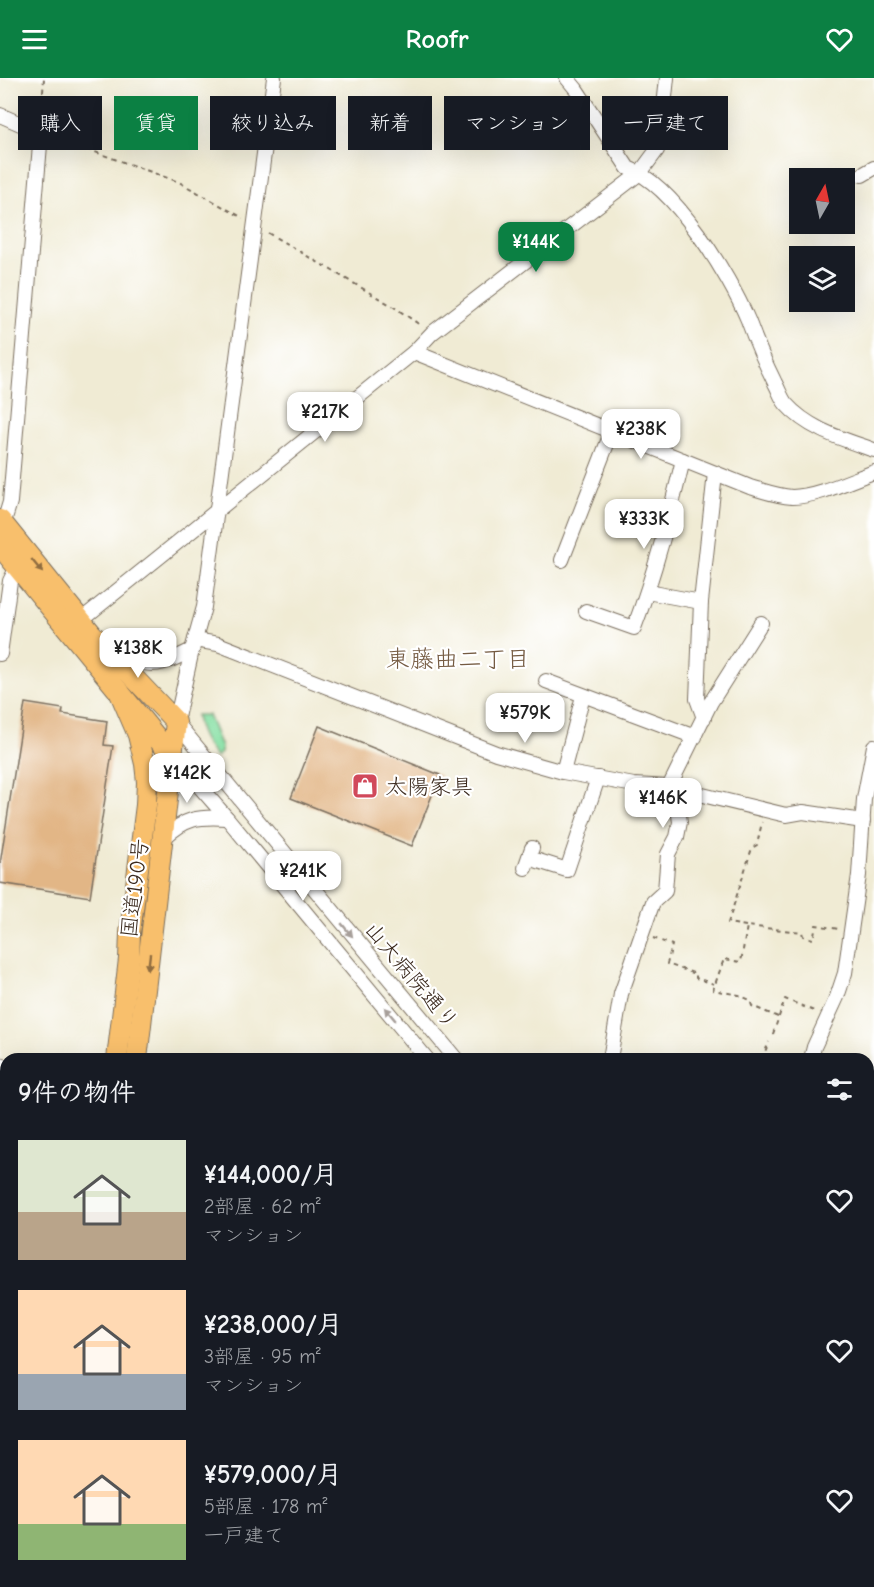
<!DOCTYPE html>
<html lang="ja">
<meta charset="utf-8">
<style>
:root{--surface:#171b24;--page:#242831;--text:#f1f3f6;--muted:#9ea1a6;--accent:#0b8043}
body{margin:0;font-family:"Comic Neue","Klee One",sans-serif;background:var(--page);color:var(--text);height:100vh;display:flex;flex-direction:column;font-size:22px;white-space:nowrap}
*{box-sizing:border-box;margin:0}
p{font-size:20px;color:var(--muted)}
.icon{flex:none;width:33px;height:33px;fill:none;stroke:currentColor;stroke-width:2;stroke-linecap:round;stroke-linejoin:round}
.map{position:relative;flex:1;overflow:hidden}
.details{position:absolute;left:0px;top:975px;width:874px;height:534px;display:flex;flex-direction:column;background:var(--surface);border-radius:18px 18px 0 0;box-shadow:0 6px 24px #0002}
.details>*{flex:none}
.banner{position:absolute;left:18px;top:18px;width:838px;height:54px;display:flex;gap:12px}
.needle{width:39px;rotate:9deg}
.fabs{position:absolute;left:789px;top:90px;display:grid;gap:12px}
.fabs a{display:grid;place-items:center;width:66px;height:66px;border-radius:0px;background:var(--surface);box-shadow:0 6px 24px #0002;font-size:30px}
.price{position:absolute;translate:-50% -51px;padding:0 14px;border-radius:12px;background:#fff;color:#222;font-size:20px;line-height:39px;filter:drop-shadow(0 2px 3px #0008)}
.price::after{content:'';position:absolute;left:50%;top:36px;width:18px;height:14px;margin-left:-9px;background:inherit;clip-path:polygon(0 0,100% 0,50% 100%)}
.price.active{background:var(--accent);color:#fff}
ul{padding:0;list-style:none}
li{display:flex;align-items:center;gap:18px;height:150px;padding:0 18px}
li span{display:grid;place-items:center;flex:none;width:168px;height:120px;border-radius:0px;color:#555}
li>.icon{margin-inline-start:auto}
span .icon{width:72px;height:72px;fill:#fffc;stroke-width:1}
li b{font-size:26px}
h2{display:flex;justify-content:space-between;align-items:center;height:72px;padding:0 18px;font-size:26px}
.pill{padding:0 21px;border-radius:0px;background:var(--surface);box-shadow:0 6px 24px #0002;font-size:21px;line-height:54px}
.pill.active{background:var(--accent);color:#fff}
header{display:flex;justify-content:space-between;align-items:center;height:78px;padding:0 18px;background:var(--accent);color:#fff;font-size:27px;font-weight:600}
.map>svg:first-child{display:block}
.green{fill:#88e0a5;stroke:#628562;stroke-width:1.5}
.forest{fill:#6ebe8a;stroke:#547454;stroke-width:1.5}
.building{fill:#e2b686}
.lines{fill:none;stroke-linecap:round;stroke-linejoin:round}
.minor-casing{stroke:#7a6e5e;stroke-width:16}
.highway-casing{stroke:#7a6e5e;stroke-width:22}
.path{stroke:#7a6e5e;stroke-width:2;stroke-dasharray:4.5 4.5;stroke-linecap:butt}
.minor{stroke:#fff;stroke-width:14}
.highway{stroke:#f8bf6c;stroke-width:20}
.oneway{fill:#906d41}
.oneway2{fill:#a79f9a}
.labels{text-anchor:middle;stroke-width:4.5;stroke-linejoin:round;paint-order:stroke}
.poi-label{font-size:22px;fill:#3b2a1e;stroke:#fff;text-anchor:start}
.street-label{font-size:22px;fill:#3b2a1e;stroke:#fff}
.neighbourhood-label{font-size:24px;fill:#755b42;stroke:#fff}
</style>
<header><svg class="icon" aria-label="menu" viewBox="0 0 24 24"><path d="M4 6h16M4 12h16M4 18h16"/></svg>Roofr<svg class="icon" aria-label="heart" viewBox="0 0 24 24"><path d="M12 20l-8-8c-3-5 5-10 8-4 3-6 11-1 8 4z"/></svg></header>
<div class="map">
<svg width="874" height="1509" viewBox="0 0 874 1509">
<rect width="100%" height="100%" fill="#fff"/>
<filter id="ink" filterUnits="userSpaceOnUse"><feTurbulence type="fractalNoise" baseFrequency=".0167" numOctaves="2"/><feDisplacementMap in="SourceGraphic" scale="12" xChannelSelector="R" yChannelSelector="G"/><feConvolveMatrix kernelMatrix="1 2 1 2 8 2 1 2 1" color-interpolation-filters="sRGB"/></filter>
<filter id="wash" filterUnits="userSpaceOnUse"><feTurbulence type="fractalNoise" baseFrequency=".008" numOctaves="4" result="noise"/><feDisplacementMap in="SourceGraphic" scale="24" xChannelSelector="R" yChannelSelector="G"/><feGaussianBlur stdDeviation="1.35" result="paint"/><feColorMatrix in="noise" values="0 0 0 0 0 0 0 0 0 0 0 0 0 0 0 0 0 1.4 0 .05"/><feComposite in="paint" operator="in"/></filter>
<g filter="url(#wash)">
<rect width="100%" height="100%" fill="#f0ebd4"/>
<g class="green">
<polygon points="119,555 161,576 161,581 136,572 117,557"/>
<path d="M196 637H208L221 669V675L216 679C205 666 198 654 196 637Z"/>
</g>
<g class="forest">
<polygon points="874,1195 874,1448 868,1443 868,1196 871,1198"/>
<polygon points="235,1503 341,1503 337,1509 235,1509"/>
</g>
<g id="blocks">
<g class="building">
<polygon points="25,625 63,631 62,636 107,643 104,667 113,668 90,819 0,805 0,786"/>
<polygon points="319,648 440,697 412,768 291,720"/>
</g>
</g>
</g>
<g filter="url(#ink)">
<use href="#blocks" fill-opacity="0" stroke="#7a6e5e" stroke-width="1.5"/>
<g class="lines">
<defs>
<g id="minor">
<polyline points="274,0 204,529 192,572 176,644 456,981"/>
<path d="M567 0 576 11 628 90C674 107 729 197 748 242 756 264 765 285 775 305 779 312 781 320 786 326 809 352 843 361 874 372"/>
<polyline points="0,37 41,55 10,424 3,447"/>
<polyline points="862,97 874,90"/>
<path d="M414 274 750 409C764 413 777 418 792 419 816 419 851 402 874 394"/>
<polyline points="562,482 612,353"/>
<polyline points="647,514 701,524"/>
<path d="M586 533 634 550C655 495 669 439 683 382"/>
<polyline points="81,542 414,274 432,255 640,95 657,72 661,57 667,0"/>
<polyline points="195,562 218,566 496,675 563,694 634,707 669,709 786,737 803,734 863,743"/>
<path d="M116 572C147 593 160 588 192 572"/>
<polyline points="0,576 10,503 17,489"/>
<polyline points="546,603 695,659"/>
<polyline points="704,640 697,621 701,524 715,395"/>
<polyline points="170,675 227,740 427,981"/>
<polyline points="563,694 583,618"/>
<path d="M164 760C185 740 198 738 227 740"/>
<polyline points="529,780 567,792 598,700"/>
<polyline points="525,790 532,770"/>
<polyline points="610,981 621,916 653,824 665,813 668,776 677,759 680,744 677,723 669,709 711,624 761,545"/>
<polyline points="811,981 814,969 837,919 845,895 859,797 864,721 874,668"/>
<polyline points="0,987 6,989"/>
<polyline points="868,1031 874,1035"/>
<polyline points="868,1154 874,1149"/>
<polyline points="868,1479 874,1486"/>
<polyline points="0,1500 6,1496"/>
<polyline points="107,1503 112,1509"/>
<polyline points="193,1503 197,1509"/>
<polyline points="677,1503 682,1509"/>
<polyline points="863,1503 868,1509"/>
<polyline points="591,1509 596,1503"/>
</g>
<g id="highway">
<polyline points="0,442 92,556 176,644 137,981"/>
<polyline points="0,468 166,671"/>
<polyline points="117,981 129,881 130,855 146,727 147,704 145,686 138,657 119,613"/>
<polyline points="40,1509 42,1503"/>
<polyline points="60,1509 62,1503"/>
</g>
</defs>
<use href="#minor" class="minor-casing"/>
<use href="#highway" class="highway-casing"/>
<g class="path">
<polyline points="41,41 44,0"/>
<polyline points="53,59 179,104 243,140"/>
<polyline points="268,155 394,229 420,247"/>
<polyline points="746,848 728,845 752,770 757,767 762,744"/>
<polyline points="653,860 672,867 667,886 696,896 696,900 714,906"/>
<polyline points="778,939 752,928 750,922 739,917 713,912 724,881 741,884 747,848 802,854 803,858 813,861 816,847 839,851"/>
<polyline points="773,956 785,921 814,933"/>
<polyline points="762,981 769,964"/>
<polyline points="868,1339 874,1337"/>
<polyline points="868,1402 874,1408"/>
<polyline points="279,1503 284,1509"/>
<polyline points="242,1509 244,1503"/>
<polyline points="332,1509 336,1503"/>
</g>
<use href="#minor" class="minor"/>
<use href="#highway" class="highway"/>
</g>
<defs><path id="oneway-solid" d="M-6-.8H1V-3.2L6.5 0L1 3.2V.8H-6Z" transform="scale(1.5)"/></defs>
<g class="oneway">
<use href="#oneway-solid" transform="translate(37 488) rotate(51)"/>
<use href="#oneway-solid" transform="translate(149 884) rotate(97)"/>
</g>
<g class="oneway2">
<use href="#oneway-solid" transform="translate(347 852) rotate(50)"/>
<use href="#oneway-solid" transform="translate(390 936) rotate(-130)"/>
</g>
</g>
<defs>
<symbol id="shop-square" viewBox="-11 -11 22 22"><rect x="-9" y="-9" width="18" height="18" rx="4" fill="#d1495b" stroke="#fff"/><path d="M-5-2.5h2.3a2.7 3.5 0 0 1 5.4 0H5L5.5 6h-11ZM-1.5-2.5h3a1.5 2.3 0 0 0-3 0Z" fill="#fff"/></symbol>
</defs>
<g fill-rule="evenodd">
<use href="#shop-square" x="350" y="693" width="30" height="30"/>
</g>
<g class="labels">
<g class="poi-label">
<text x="385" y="716">太陽家具</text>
</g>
<g class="street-label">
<text transform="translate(134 810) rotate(-83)" y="8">国道190号</text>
<text transform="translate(412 897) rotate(50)" y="8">山大病院通り</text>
</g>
<g class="neighbourhood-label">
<text x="458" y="589">東藤曲二丁目</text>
</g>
</g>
</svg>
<div class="fabs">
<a><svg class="needle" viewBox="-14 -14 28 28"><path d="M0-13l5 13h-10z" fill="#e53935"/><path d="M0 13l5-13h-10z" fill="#9ea1a6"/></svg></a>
<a><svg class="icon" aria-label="layers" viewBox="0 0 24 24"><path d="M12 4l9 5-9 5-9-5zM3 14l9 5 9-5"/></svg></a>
</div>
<b class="price active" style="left:536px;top:195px">¥144K</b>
<b class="price" style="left:325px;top:365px">¥217K</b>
<b class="price" style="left:641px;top:382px">¥238K</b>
<b class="price" style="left:644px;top:472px">¥333K</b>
<b class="price" style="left:138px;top:601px">¥138K</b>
<b class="price" style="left:525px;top:666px">¥579K</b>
<b class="price" style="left:187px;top:726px">¥142K</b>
<b class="price" style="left:663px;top:751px">¥146K</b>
<b class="price" style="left:303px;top:824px">¥241K</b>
<div class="banner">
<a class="pill">購入</a>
<a class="pill active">賃貸</a>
<a class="pill">絞り込み</a>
<a class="pill">新着</a>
<a class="pill">マンション</a>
<a class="pill">一戸建て</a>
</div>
<section class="details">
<h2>9件の物件<svg class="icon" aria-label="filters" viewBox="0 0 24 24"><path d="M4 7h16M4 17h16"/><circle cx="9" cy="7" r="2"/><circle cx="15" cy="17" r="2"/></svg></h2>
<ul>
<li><span style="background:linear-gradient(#dfe7d0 60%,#b9a48a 0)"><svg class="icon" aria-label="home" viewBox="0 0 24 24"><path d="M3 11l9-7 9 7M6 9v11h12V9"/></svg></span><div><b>¥144,000/月</b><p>2部屋 · 62 m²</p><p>マンション</p></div><svg class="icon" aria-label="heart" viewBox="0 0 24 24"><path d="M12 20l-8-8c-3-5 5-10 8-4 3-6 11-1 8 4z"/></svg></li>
<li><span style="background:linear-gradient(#ffd9b3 70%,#9aa5b1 0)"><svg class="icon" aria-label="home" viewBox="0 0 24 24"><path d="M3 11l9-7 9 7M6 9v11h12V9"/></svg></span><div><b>¥238,000/月</b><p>3部屋 · 95 m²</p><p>マンション</p></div><svg class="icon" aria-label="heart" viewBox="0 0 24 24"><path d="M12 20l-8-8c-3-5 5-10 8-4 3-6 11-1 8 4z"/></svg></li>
<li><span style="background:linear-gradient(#ffd9b3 70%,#8fb573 0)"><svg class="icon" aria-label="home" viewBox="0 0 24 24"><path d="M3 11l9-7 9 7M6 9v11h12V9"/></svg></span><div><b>¥579,000/月</b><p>5部屋 · 178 m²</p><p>一戸建て</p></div><svg class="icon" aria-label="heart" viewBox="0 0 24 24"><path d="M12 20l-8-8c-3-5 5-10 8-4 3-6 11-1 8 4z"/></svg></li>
</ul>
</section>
</div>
